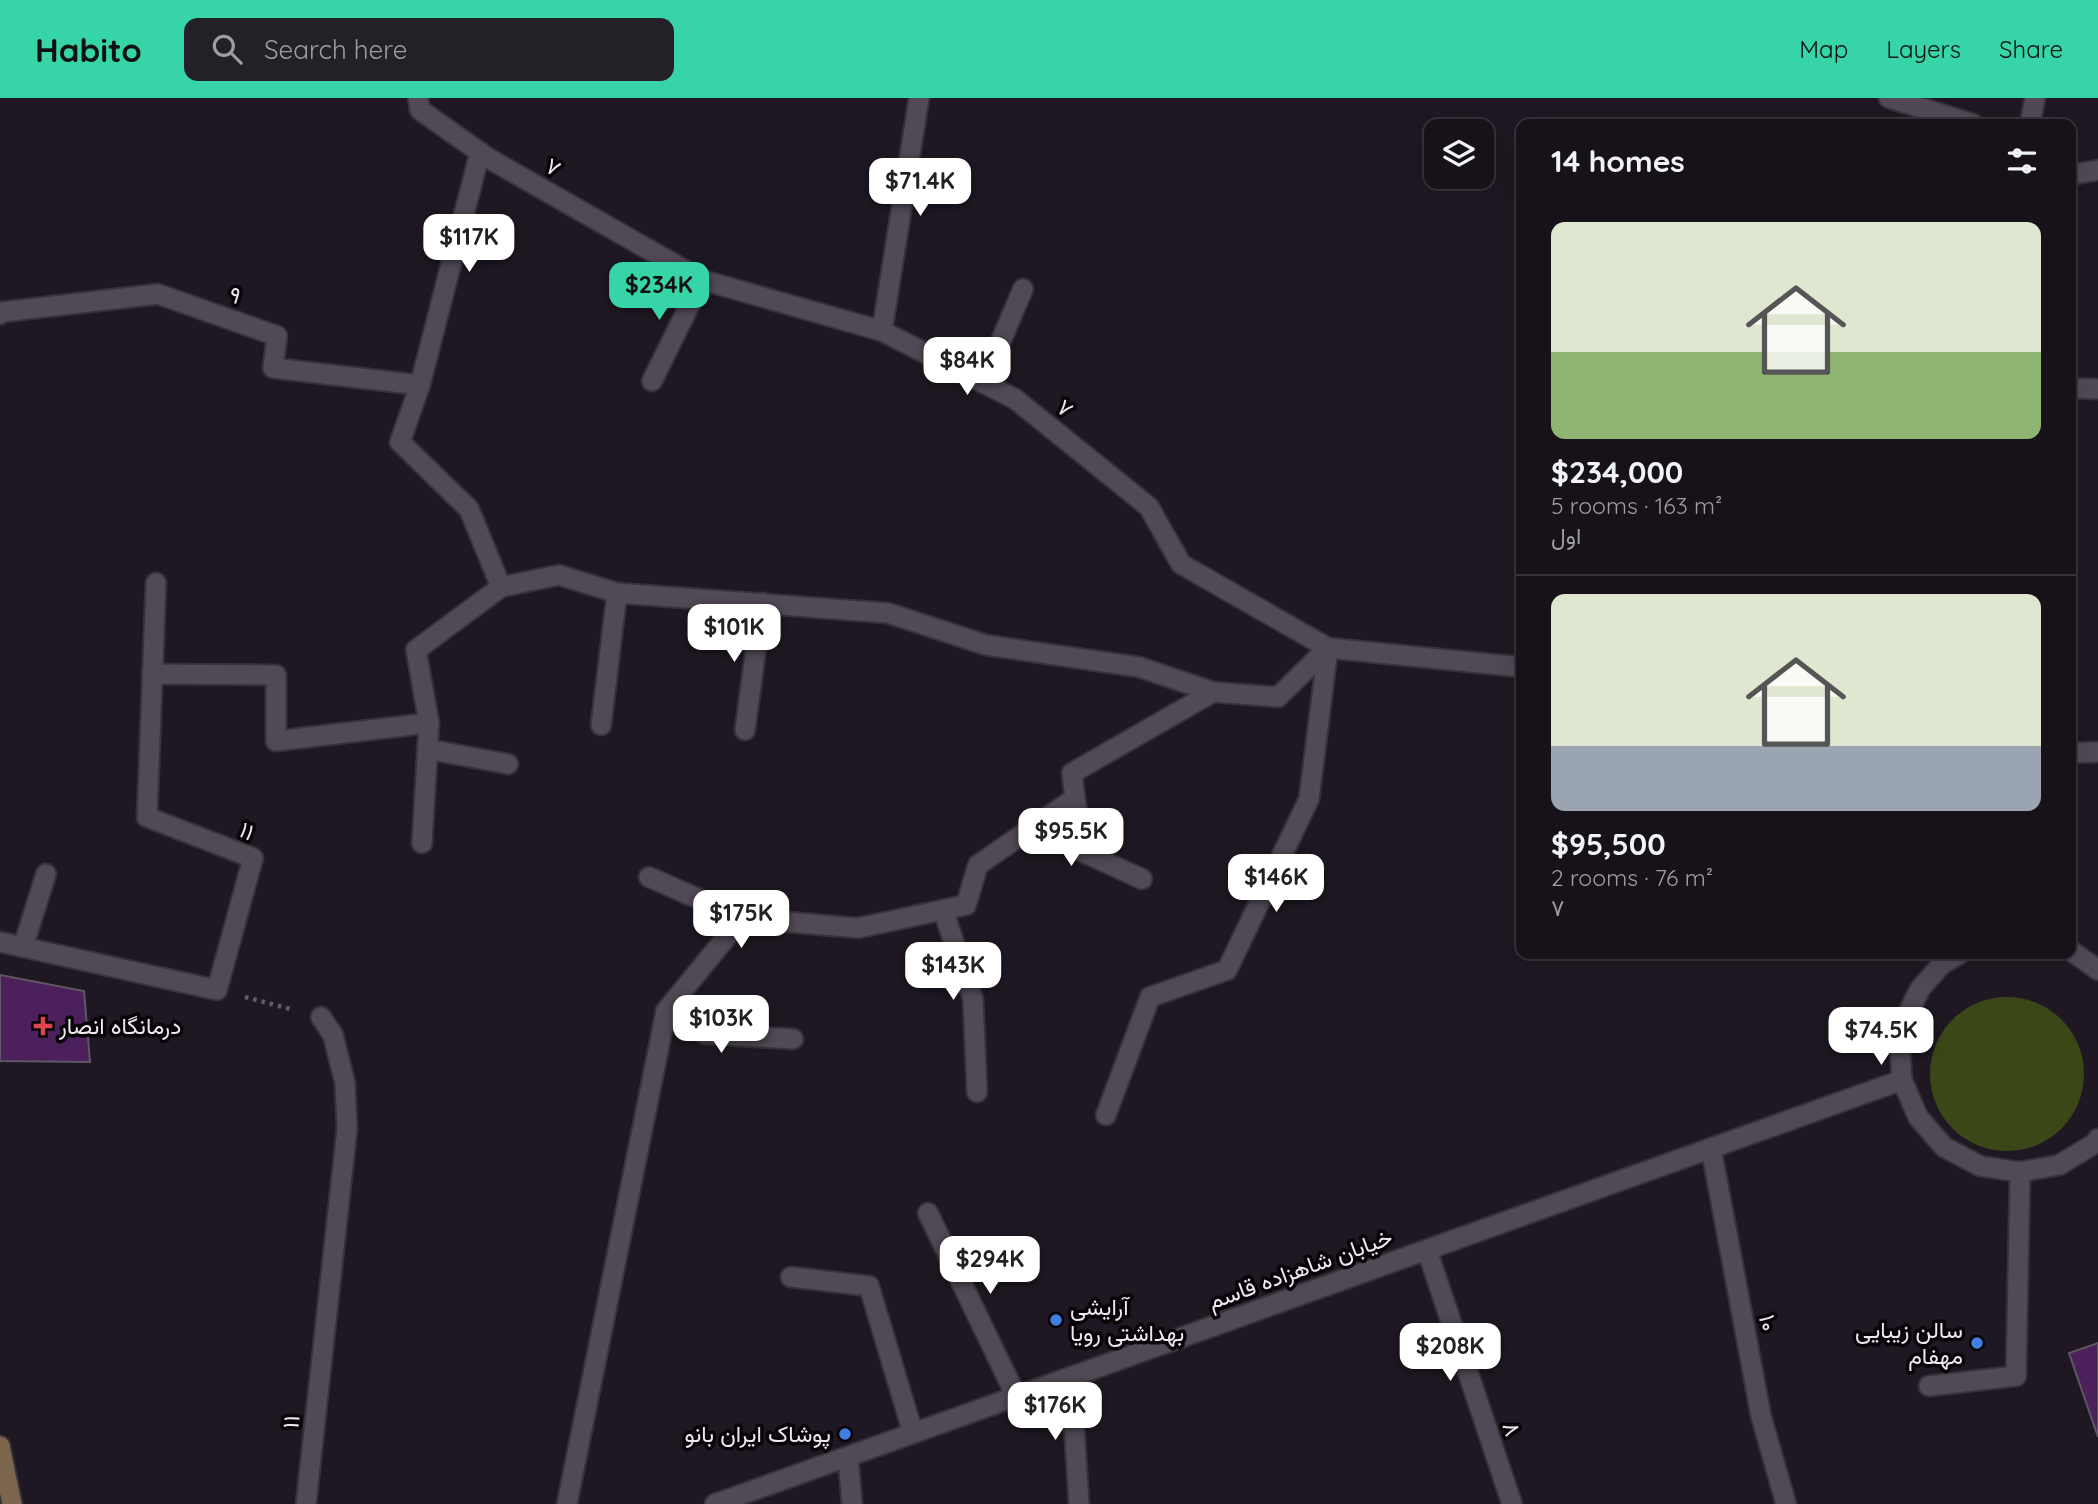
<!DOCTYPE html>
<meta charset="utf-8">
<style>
:root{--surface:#17121a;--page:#242027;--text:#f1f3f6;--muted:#9e9ea2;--line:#363239;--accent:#36d4a7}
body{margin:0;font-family:Quicksand,Vazirmatn,sans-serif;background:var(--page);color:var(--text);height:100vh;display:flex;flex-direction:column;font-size:26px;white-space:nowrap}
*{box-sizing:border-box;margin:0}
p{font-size:23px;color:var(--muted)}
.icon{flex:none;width:38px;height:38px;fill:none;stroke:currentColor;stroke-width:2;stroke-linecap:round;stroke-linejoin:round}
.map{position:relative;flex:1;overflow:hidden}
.panel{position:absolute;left:1516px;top:21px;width:560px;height:840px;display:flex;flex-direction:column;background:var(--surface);border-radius:14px;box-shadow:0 7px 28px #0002,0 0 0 2px var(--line)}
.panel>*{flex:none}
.fabs{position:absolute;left:1424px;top:21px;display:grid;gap:14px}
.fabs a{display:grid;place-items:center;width:70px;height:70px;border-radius:14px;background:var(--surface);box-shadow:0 7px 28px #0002,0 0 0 2px var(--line);font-size:35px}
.price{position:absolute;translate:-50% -60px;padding:0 16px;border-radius:14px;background:#fff;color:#222;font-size:23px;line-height:46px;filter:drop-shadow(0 2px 4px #0008)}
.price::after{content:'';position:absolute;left:50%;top:42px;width:21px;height:16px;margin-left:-10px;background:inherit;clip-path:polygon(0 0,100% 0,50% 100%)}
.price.current{background:var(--accent);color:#111}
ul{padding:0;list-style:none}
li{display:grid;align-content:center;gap:14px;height:371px;padding:0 35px}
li+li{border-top:2px solid var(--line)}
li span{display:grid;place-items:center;height:217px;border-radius:14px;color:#555}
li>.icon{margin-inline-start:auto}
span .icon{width:126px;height:126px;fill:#fffc;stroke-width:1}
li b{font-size:30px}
h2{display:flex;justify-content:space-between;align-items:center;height:84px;padding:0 35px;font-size:30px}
header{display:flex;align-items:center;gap:42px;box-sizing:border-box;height:98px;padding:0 35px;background:var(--accent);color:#111}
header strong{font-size:33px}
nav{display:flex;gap:38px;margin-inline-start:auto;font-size:24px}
.search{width:490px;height:63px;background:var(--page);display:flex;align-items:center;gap:18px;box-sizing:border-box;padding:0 24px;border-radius:14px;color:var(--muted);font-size:26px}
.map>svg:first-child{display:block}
.green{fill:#3c4718}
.building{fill:#4b205b;stroke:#5f5763;stroke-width:2}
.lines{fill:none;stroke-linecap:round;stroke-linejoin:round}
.minor-casing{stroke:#373239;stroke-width:23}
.tertiary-casing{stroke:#373239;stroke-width:23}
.secondary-casing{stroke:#373239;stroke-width:23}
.path{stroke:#625c65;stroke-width:4.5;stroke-dasharray:3.5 5;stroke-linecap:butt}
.minor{stroke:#514955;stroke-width:19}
.tertiary{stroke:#514955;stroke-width:19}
.secondary{stroke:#7c654d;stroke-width:19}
.health-dot{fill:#e0444e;stroke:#070508;stroke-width:2.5}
.shop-dot{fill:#3f7fe0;stroke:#070508;stroke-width:2.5}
.labels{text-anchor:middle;stroke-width:7;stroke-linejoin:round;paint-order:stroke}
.street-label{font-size:23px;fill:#eee9f0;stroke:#070508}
.poi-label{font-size:23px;fill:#eee9f0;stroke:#070508;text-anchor:start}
</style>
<header>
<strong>Habito</strong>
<div class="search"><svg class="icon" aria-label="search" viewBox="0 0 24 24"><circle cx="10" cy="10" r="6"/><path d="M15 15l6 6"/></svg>Search here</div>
<nav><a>Map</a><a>Layers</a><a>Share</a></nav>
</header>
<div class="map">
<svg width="2098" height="1406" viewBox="0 0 2098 1406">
<rect width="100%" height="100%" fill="#1f1822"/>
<circle class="green" cx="2007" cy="976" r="77"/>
<g class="building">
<polygon points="0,877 84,893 90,964 0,963"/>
<polygon points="2098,1245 2098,1339 2069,1255"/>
</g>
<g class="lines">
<defs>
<g id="minor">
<polyline points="418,0 420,12 488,60 702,182 882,233 1015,301 1149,409 1181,466 1328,550 1521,569"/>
<polyline points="1889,0 1973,26"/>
<polyline points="480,54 420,287 400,344 469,411 501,489 559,477 617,495 888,515 986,547 1139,569 1213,594 1278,599 1328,550"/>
<polyline points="2070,77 2098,72"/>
<polyline points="0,216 2,214 158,196 277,238 273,270 420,287"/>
<polyline points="882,233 919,0"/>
<polyline points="652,283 702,182"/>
<polyline points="983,285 1023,191"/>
<polyline points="2070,290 2098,291"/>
<polyline points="152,576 276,577 276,643 429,625 416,552 501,489"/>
<polyline points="601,627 617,495"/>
<polyline points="745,632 762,505"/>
<polyline points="427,651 508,666"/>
<polyline points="2070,655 2098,654"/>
<polyline points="1075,700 1083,754 1142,781"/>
<polyline points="422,745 429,625"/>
<polyline points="649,779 742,820"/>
<polyline points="943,812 973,901 977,994"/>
<polyline points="0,844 217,892 253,760 147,719 156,485"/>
<polyline points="23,849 46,776"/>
<polyline points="666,913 705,936 793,941"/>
<polyline points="1106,1017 1150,899 1227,872 1309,701 1328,550"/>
<polyline points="1711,1050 1761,1318 1786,1406"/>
<polyline points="928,1115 1016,1298"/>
<polyline points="1427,1152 1512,1406"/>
<polyline points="791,1179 869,1188 913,1335"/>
<polyline points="1071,1279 1079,1406"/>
<polyline points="1929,1288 2016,1278 2020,1074"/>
<polyline points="848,1359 852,1406"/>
<polyline points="306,1406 347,1031 345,985 333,937 321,919"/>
<polyline points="567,1406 666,913 742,820 858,830 966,807 978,767 1075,700 1072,675 1213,594"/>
</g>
<g id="tertiary">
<polyline points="2030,26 2035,0"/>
<polyline points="2070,852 2098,872"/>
<polyline points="1959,856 1941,867 1920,891 1906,919 1900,950 1902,982 1918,1019 1944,1049 1980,1068 2020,1074 2059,1067 2094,1046 2098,1041"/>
<polyline points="715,1406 1902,982"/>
</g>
<polyline id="secondary" points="0,1348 12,1406"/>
</defs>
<use href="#minor" class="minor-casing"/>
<use href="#tertiary" class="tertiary-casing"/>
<use href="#secondary" class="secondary-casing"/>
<polyline class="path" points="245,899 294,912"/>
<use href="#minor" class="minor"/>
<use href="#tertiary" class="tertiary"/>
<use href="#secondary" class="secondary"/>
</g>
<path class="health-dot" d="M39.5 917.5h7v7h7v7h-7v7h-7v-7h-7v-7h7z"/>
<g class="shop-dot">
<circle cx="1056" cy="1222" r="7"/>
<circle cx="1977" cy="1245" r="7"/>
<circle cx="845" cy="1336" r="7"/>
</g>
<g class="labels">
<g class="street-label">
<text transform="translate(553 69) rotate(30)" y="8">۷</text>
<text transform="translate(235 197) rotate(19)" y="8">۹</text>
<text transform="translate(1065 310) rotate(39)" y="8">۷</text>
<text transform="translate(247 733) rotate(25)" y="8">۱۱</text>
<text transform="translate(1300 1171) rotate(-20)" y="8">خیابان شاهزاده قاسم</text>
<text transform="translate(1768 1225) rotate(80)" y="8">۱۰</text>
<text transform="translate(291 1324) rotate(-84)" y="8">۱۱</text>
<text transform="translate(1512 1331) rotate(72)" y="8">۸</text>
</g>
<g class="poi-label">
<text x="59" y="936">درمانگاه انصار</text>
<text x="1070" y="1217">آرایشی<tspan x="1070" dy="26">بهداشتی رویا</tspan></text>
<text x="1963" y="1240" text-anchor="end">سالن زیبایی<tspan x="1963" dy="26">مهفام</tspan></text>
<text x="831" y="1344" text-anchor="end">پوشاک ایران بانو</text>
</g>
</g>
</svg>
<div class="fabs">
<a><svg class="icon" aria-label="layers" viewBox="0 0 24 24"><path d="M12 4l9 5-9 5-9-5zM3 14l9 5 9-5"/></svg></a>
</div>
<b class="price" style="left:920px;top:120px">$71.4K</b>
<b class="price" style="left:469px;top:176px">$117K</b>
<b class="price current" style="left:659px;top:224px">$234K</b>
<b class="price" style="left:967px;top:299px">$84K</b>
<b class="price" style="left:734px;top:566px">$101K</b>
<b class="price" style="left:1071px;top:770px">$95.5K</b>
<b class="price" style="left:1276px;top:816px">$146K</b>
<b class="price" style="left:741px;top:852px">$175K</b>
<b class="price" style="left:953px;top:904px">$143K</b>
<b class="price" style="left:721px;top:957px">$103K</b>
<b class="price" style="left:1881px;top:969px">$74.5K</b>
<b class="price" style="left:990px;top:1198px">$294K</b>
<b class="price" style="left:1450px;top:1285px">$208K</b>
<b class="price" style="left:1055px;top:1344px">$176K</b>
<section class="panel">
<h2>14 homes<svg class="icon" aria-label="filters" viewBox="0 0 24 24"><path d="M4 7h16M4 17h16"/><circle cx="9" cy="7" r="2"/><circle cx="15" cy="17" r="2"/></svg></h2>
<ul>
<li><span style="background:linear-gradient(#dfe7d0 60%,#8fb573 0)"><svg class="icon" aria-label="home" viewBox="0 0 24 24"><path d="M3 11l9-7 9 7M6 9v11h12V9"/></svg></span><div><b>$234,000</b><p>5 rooms · 163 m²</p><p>اول</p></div></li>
<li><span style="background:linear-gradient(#dfe7d0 70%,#9aa5b1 0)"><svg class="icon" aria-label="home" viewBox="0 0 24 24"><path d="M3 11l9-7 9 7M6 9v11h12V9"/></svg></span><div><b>$95,500</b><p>2 rooms · 76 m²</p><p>۷</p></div></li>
</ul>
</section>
</div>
